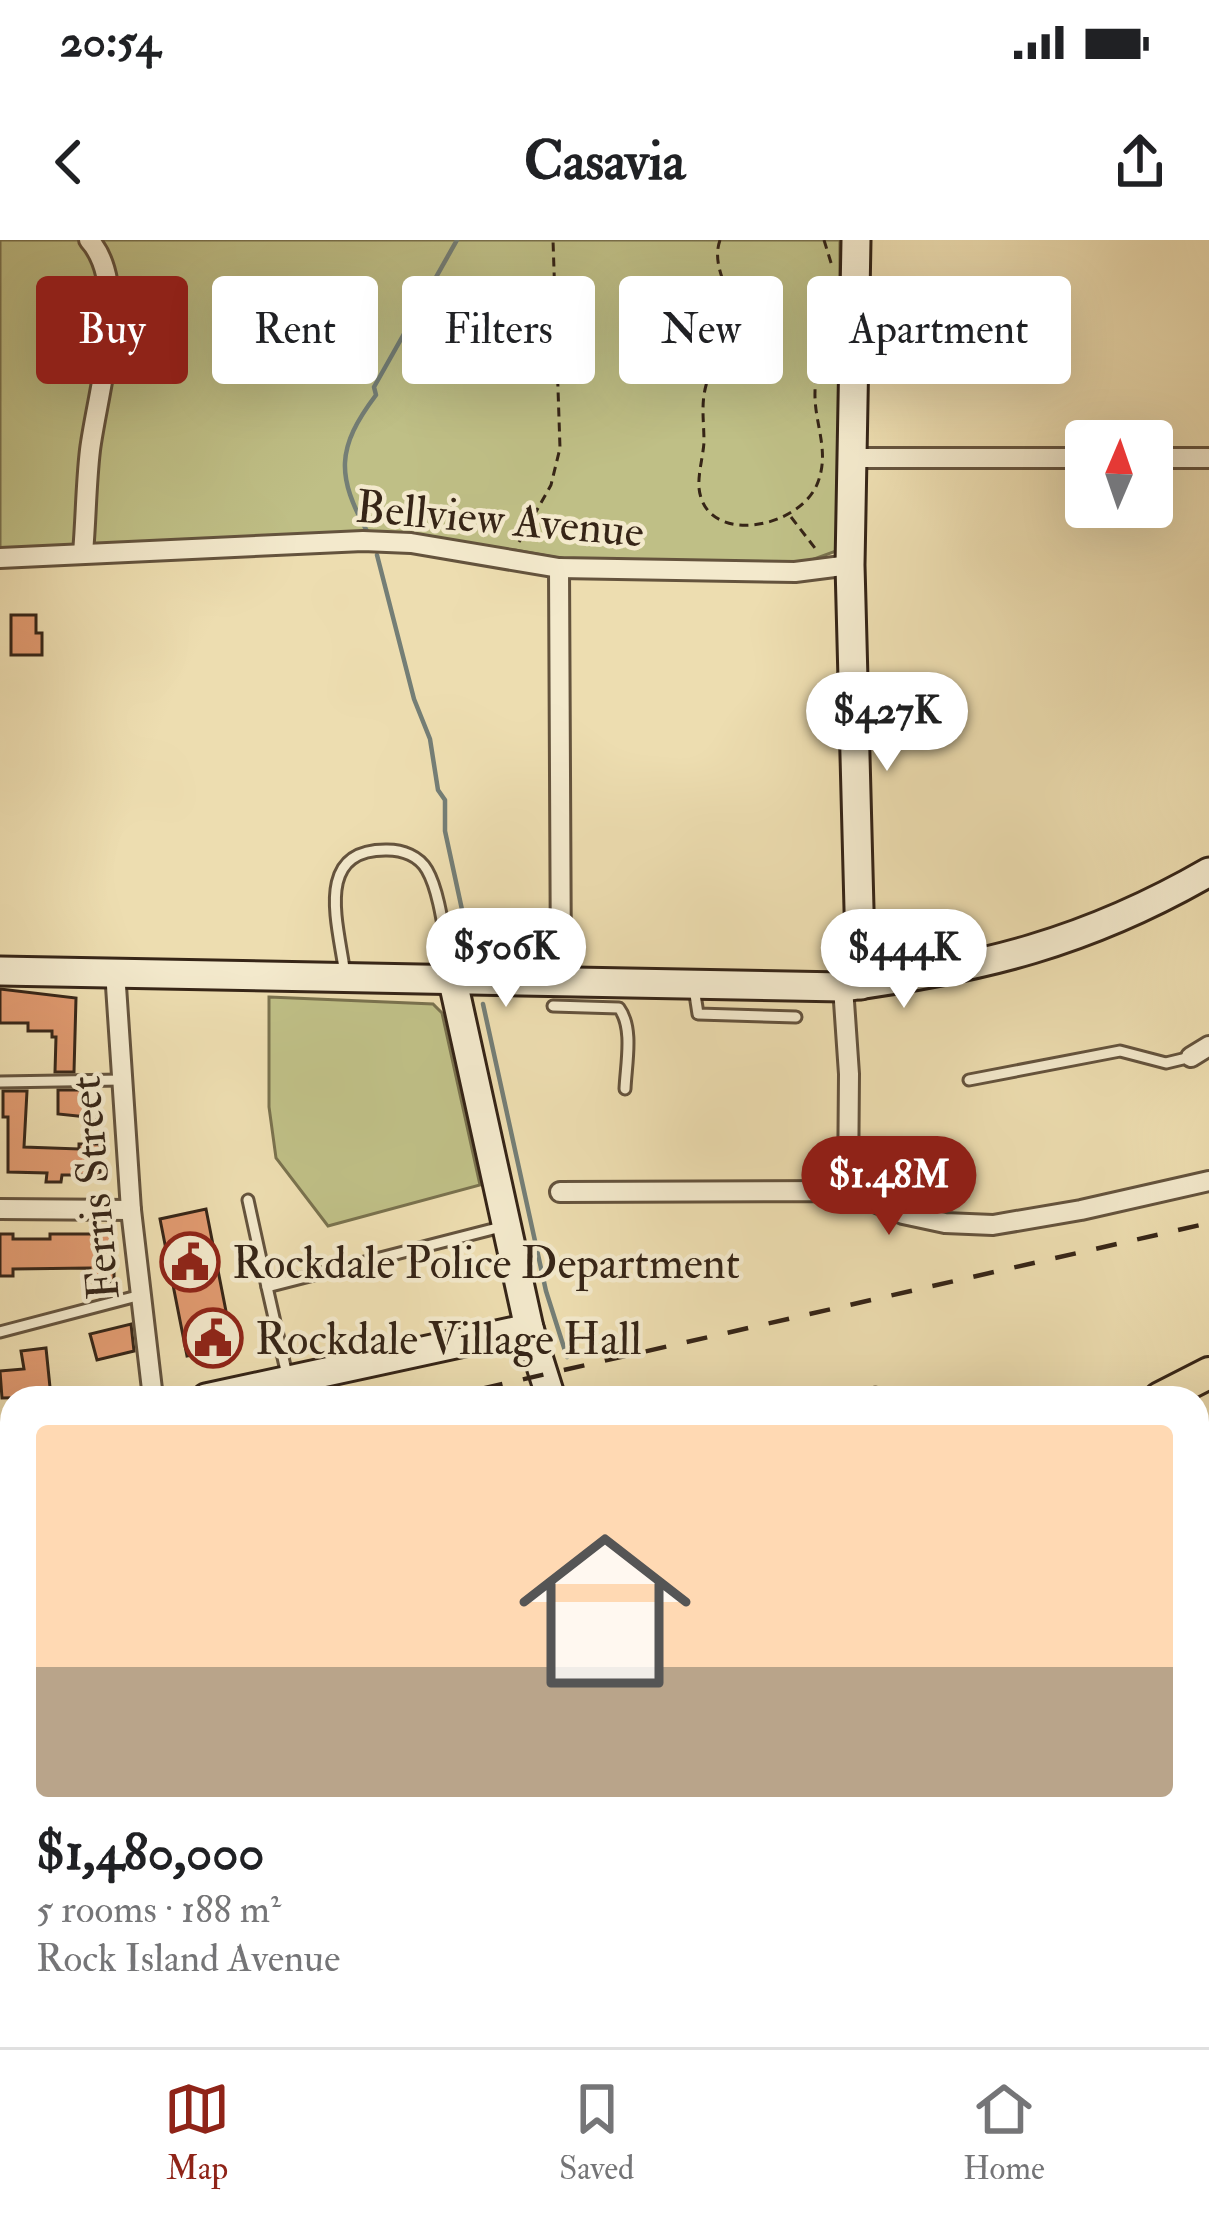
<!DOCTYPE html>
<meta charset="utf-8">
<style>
:root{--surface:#fff;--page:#f2f2f2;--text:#202124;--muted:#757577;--line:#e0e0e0;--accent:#8f2418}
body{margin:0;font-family:"IM FELL Double Pica",serif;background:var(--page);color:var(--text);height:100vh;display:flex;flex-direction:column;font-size:45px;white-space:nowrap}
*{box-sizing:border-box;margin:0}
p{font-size:39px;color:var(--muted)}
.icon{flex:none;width:66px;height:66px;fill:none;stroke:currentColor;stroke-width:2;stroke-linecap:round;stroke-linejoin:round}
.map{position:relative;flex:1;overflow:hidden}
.drawer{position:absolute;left:0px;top:1146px;width:1209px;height:663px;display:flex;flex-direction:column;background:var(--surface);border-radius:36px 36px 0 0;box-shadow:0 12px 48px #0002}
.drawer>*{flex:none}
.hud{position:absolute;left:36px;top:36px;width:1137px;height:108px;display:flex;gap:24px}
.needle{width:78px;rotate:2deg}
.controls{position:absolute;left:1065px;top:180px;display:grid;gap:24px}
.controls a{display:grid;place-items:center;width:108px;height:108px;border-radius:12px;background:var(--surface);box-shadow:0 12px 48px #0002;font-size:60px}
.price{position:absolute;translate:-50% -102px;padding:0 27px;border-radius:42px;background:#fff;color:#222;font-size:39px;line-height:78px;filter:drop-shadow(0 3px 6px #0008)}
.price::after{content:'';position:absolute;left:50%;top:72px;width:36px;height:27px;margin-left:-18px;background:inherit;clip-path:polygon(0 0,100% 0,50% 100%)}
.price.on{background:var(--accent);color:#fff}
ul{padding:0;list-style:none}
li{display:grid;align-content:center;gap:24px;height:636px;padding:0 36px}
li span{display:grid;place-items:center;height:372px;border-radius:12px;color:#555}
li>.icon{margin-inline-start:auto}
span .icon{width:216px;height:216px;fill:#fffc;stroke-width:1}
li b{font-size:51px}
.tag{padding:0 42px;border-radius:12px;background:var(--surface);box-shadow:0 12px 48px #0002;font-size:42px;line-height:108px}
.tag.on{background:var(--accent);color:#fff}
.status{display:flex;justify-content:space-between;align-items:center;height:84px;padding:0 60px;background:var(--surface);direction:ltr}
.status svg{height:33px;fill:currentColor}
header{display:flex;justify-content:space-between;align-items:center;height:156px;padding:0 36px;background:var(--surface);font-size:54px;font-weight:700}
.tabs{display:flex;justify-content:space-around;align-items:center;height:168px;border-top:3px solid var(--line);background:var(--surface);font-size:33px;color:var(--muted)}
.tabs a{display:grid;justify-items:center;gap:6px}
.tabs .on{color:var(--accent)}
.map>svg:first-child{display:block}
.green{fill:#bfbf86;stroke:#7a724e;stroke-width:3}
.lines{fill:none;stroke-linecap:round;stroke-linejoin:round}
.stream{stroke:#747e76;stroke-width:4.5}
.building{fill:#e19a70;stroke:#362517;stroke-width:3}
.lane-casing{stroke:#64533d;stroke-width:15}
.street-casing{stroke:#64533d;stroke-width:24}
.secondary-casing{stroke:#362517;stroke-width:33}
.primary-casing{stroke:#362517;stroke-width:36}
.path{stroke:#362517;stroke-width:3;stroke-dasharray:9 6;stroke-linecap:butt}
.lane{stroke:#f3e9cc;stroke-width:9}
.street{stroke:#f3e9cc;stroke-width:18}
.secondary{stroke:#f3e9cc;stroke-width:27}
.primary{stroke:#edddb0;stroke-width:30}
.rail{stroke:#362517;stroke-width:4.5;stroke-dasharray:21 21;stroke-linecap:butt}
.labels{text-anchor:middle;stroke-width:9;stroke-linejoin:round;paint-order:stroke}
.street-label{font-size:45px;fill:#362517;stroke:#f3e9cc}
.poi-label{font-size:45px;fill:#362517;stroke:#f3e9cc;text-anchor:start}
</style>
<div class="status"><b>20:54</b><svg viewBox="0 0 49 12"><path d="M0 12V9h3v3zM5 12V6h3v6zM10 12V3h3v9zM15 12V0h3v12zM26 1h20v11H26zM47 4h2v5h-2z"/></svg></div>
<header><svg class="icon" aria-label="back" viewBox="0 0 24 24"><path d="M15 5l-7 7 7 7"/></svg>Casavia<svg class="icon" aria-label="share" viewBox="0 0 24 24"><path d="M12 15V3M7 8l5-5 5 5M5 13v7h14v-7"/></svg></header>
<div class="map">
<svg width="1209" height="1807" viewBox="0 0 1209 1807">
<rect width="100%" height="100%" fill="#edddb0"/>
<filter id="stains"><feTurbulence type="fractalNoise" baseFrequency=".00167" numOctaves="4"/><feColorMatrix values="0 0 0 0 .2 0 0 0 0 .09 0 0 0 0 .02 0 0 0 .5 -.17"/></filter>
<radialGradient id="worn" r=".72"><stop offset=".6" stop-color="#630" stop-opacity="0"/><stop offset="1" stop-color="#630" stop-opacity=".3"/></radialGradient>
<g class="green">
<polygon points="0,0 840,0 839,310 806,322 570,320 515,310 275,306 0,312"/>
<polygon points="269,757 433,764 442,773 480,945 328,986 276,918 269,867"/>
</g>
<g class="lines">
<g class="stream">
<path d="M368 293C336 236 336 208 376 155L374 147 457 0"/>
<polyline points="377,315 414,459 430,499 438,550 445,560 445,591 469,702"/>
<polyline points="483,764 546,1051 567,1117"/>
</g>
</g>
<g class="building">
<polygon points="11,375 36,375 36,393 42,393 42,415 11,415"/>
<polygon points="0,749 76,758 74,832 55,832 56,797 52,797 52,791 28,791 28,783 0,783"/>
<polygon points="58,850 97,850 97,878 58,874"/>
<polygon points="3,851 27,851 24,907 79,909 79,904 100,904 100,935 62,935 61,942 46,942 47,933 8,932 8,877 3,877"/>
<polygon points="206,969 233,1107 187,1116 160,979"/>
<polygon points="0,994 13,994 13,999 50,999 50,994 114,994 114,1042 90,1042 90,1028 13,1029 13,1036 0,1036"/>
<polygon points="131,1084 134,1111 97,1120 90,1094"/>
<polygon points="46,1108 51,1157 2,1158 0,1131 24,1129 21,1111"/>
</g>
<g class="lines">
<defs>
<g id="lane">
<path d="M345 735C339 686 312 609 387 610 403 610 419 616 427 630 441 654 445 704 451 731"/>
<polyline points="694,748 698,774 796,777"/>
<path d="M553 766 619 768C634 788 626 824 625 849"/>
<polyline points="969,840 1120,811 1166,823 1191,817"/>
<polyline points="0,842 121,840"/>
<polyline points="248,960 267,1047 501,987"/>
<polyline points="267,1047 287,1135"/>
<polyline points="0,1092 141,1055"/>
<polyline points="875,1153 876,1158"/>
<polyline points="1197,1331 1209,1346"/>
<polyline points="0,1480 12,1478"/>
<polyline points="0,1592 12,1587"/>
<polyline points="581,1797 596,1807"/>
<polyline points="847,1807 848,1797"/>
</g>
<g id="street">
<polyline points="853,218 1086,218"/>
<polyline points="1152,218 1209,218"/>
<path d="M83 313C86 279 86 244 90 210 97 154 131 46 89 0"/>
<polyline points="0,318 363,301 411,303 559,328 795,332 850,325"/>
<polyline points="559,328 561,739"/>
<polyline points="115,731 131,970 153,1158"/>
<polyline points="843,747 849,834 848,951"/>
<polyline points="1191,817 1209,806"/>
<polyline points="560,952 848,951 903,974 945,983 993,985 1081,970 1209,941"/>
<polyline points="0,969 131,970"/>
<polyline points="0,1722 12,1717"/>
</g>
<g id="secondary">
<polyline points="856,0 850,325 861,745"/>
<path d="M0 731 843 747C982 728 1086 703 1209 632"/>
<polyline points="452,737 529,1088 551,1158"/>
<polyline points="206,1158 529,1088"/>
<polyline points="0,1204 12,1201"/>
<polyline points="821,1797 824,1807"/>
</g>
<g id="primary">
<polyline points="1160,1158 1209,1133"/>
<polyline points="641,1807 648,1797"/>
</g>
</defs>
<use href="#lane" class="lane-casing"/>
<use href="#street" class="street-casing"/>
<use href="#secondary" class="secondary-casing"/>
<use href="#primary" class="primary-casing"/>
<g class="path">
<path d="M720 0C710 29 734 51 730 79 728 101 715 119 708 139 700 161 704 180 704 202 703 217 698 233 699 248 705 307 801 289 818 242 830 210 814 183 815 152 815 126 829 99 831 72"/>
<polyline points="824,0 832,26"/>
<polyline points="791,277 818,312"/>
<polyline points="519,302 551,245 560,208 553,0"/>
<polyline points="1142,1797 1150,1807"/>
<polyline points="28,1807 56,1797"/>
<polyline points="1125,1807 1133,1800 1146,1802"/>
</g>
<use href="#lane" class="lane"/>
<use href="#street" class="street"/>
<use href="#secondary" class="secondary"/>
<use href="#primary" class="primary"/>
<g class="rail">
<polyline points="441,1158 1209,983"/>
<polyline points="0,1256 12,1254"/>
</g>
</g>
<defs>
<symbol id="civic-ring" viewBox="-11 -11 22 22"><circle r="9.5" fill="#f3e9cc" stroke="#8f2418" stroke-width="1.5"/><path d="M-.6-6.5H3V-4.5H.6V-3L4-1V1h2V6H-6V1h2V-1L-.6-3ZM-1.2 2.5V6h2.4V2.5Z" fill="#8f2418"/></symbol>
</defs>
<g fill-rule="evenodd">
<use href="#civic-ring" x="157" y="989" width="66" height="66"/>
<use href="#civic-ring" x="180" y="1065" width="66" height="66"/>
</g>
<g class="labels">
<g class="street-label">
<text transform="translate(500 278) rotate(5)" y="16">Bellview Avenue</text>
<text transform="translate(93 948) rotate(-95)" y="16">Ferris Street</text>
</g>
<g class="poi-label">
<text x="232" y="1038">Rockdale Police Department</text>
<text x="255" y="1114">Rockdale Village Hall</text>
</g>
</g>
<rect width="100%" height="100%" filter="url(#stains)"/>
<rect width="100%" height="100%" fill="url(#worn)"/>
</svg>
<div class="controls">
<a><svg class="needle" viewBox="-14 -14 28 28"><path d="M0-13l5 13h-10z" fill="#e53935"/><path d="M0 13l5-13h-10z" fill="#757577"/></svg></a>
</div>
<b class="price" style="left:887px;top:534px">$427K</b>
<b class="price" style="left:506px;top:770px">$506K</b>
<b class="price" style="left:904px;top:771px">$444K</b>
<b class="price on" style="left:889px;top:998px">$1.48M</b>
<div class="hud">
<a class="tag on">Buy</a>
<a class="tag">Rent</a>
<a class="tag">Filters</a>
<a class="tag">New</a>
<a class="tag">Apartment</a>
</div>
<section class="drawer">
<ul>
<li><span style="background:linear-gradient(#ffd9b3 65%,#b9a48a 0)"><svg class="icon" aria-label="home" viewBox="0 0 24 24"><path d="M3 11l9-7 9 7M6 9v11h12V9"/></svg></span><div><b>$1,480,000</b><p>5 rooms · 188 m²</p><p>Rock Island Avenue</p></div></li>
</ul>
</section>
</div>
<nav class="tabs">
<a class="on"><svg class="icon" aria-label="map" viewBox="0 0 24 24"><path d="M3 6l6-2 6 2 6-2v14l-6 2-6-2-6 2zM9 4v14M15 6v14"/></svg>Map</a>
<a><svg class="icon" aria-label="saved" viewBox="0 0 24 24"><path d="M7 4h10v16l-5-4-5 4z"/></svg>Saved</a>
<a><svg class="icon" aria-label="home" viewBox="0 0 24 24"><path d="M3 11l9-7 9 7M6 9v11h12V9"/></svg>Home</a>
</nav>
